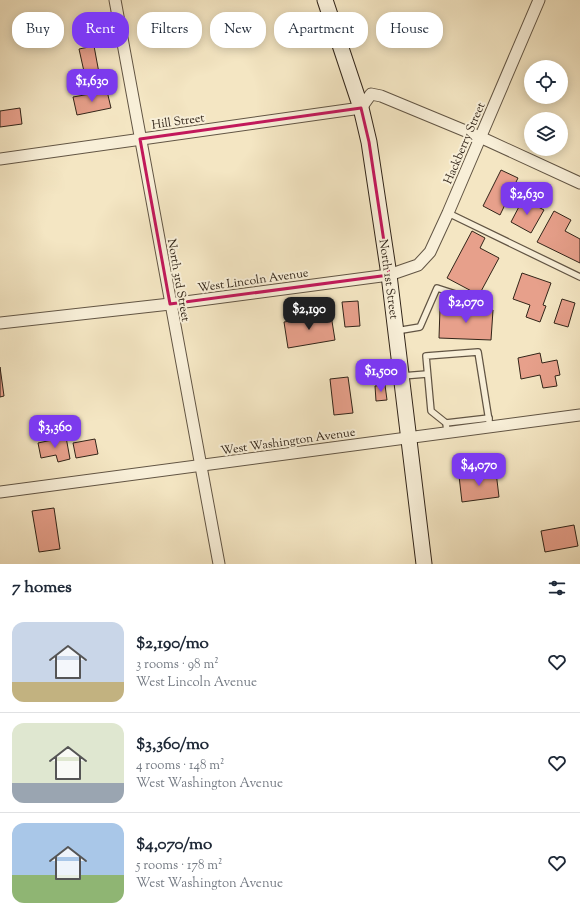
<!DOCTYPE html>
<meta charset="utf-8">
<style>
:root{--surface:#fff;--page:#f2f2f3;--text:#1f2937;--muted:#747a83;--line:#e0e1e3;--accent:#7c3aed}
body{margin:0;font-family:"Sorts Mill Goudy",serif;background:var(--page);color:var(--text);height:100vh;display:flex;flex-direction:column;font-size:15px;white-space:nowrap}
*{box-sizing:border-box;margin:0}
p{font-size:13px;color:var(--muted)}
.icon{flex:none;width:22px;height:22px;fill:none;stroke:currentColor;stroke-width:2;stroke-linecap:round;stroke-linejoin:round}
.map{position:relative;height:564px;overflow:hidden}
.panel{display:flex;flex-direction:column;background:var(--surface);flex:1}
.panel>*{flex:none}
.hud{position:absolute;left:12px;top:12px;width:556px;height:36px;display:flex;gap:8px}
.tools{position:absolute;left:524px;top:60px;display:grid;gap:8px}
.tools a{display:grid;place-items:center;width:44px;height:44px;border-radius:50%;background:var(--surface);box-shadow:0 2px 10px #0003;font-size:20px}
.price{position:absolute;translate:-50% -34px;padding:0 9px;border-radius:8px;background:var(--accent);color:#fff;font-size:13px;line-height:26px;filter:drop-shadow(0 1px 2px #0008)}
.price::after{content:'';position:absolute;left:50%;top:24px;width:12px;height:9px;margin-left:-6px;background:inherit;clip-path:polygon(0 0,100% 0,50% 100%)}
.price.on{background:#222;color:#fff}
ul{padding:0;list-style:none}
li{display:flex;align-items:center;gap:12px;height:100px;padding:0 12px}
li+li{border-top:1px solid var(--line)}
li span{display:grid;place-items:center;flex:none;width:112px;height:80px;border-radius:12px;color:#555}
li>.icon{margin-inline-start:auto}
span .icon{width:48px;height:48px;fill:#fffc;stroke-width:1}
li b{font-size:17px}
h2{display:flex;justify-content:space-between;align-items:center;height:48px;padding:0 12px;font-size:17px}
.tag{padding:0 14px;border-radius:16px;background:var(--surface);box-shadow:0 2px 10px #0003;font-size:14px;line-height:36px}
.tag.on{background:var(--accent);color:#fff}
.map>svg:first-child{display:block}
.building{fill:#e7a08b;stroke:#322519}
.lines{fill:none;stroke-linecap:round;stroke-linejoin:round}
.lane-casing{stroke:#625544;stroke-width:8}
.street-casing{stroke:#625544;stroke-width:13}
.secondary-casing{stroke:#322519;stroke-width:17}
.lane{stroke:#f8efd8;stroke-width:5.5}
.street{stroke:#f8efd8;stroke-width:11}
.secondary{stroke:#f8efd8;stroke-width:15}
.marked{fill:none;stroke:#c2185b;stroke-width:3;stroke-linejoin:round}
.labels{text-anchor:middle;stroke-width:4;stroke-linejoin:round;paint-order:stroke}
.street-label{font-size:12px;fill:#322519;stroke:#f8efd8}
</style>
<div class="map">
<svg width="580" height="564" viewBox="0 0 580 564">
<rect width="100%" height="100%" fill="#f4e6c3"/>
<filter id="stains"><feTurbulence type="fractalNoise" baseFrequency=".005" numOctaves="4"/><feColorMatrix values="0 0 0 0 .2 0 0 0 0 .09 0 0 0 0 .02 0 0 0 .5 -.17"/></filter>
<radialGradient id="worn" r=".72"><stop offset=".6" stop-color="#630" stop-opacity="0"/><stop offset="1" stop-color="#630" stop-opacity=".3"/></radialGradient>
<g class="building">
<polygon points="94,46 99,73 85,76 79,49"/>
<polygon points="107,91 111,108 77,115 73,97"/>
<polygon points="20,108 22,124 0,127 0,111"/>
<polygon points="501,170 518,178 500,215 483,206"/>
<polygon points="523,199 544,210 531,233 511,222"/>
<polygon points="554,211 571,220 565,231 580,239 580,263 537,242"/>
<polygon points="472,231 485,238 480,248 499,258 479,295 447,278"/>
<polygon points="522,273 551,283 543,305 546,306 540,322 526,317 530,305 513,299"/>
<polygon points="562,299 575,303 568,327 554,323"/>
<polygon points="358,301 360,326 345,327 342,302"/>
<polygon points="440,308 493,310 491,340 439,338"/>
<polygon points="331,315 335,340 288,348 284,322"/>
<polygon points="540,353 542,363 557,360 560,375 555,376 557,386 543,388 540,375 521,379 518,358"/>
<polygon points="0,367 4,396 0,397"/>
<polygon points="348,377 353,413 334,415 330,379"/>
<polygon points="385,385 387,400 376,401 375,386"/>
<polygon points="66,437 70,459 58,462 56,455 41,458 38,443"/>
<polygon points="95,439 98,454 76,458 73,443"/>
<polygon points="496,472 499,497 462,502 459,476"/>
<polygon points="54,508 60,549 39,552 32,511"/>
<polygon points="574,525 578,546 545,552 541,531"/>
</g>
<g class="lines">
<defs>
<g id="lane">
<polyline points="448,213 580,277"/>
<polyline points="396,331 420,327 437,288 468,298"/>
<polyline points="402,376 427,374"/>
<polyline points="446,423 489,418"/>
<polyline points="447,432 446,423 431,411 426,356 478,352 490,427"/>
</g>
<g id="street">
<polyline points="115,0 219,564"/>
<polyline points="0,159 361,108 371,94 381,96 480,137 580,183"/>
<polyline points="0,323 170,304 389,275 418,265 430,252 448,213 539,0"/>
<polyline points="0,492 580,415"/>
</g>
<polyline id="secondary" points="325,0 361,108 369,142 389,275 424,564"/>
</defs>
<use href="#lane" class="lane-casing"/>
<use href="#street" class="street-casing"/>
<use href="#secondary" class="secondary-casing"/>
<use href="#lane" class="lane"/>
<use href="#street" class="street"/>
<use href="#secondary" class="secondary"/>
</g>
<path class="marked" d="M361 108 369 142 389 275 170 304 140 139Z"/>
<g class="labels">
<g class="street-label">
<text transform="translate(178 121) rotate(-8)" y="4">Hill Street</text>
<text transform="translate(464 143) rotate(-67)" y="4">Hackberry Street</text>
<text transform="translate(389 279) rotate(82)" y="4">North 1st Street</text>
<text transform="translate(179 280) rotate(80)" y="4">North 3rd Street</text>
<text transform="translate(253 280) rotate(-8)" y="4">West Lincoln Avenue</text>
<text transform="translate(288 441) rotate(-8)" y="4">West Washington Avenue</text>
</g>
</g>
<rect width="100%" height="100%" filter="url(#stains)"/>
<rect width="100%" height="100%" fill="url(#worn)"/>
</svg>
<div class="tools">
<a><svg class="icon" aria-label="locate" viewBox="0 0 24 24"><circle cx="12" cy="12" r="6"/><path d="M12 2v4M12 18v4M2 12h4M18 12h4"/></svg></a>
<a><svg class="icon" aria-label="layers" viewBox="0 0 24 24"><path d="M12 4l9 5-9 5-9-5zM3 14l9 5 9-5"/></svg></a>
</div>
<b class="price" style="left:92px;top:103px">$1,630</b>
<b class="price" style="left:527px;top:216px">$2,630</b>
<b class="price" style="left:466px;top:324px">$2,070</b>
<b class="price on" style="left:309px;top:331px">$2,190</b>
<b class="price" style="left:381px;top:393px">$1,500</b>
<b class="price" style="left:55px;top:449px">$3,360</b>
<b class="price" style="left:479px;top:487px">$4,070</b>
<div class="hud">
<a class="tag">Buy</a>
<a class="tag on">Rent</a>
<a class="tag">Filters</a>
<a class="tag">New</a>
<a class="tag">Apartment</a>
<a class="tag">House</a>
</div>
</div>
<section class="panel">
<h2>7 homes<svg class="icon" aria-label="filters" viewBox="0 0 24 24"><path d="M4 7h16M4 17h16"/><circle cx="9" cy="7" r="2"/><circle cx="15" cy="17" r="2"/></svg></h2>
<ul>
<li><span style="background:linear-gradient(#c9d6e8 75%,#c2b280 0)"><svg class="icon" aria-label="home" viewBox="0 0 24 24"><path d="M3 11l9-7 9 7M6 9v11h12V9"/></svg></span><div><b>$2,190/mo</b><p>3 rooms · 98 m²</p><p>West Lincoln Avenue</p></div><svg class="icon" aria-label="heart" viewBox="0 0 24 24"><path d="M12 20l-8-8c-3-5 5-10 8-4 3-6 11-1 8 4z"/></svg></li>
<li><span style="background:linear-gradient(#dfe7d0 75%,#9aa5b1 0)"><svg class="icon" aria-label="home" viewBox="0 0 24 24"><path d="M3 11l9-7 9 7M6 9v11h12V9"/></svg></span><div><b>$3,360/mo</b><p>4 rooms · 148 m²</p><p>West Washington Avenue</p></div><svg class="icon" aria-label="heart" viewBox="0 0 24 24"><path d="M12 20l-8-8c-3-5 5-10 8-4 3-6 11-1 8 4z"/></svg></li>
<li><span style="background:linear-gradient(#a9c7e8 65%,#8fb573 0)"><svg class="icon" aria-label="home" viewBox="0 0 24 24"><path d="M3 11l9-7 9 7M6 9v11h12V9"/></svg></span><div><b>$4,070/mo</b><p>5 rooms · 178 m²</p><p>West Washington Avenue</p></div><svg class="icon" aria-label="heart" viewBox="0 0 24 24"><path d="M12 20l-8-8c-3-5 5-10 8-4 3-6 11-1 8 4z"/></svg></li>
</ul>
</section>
